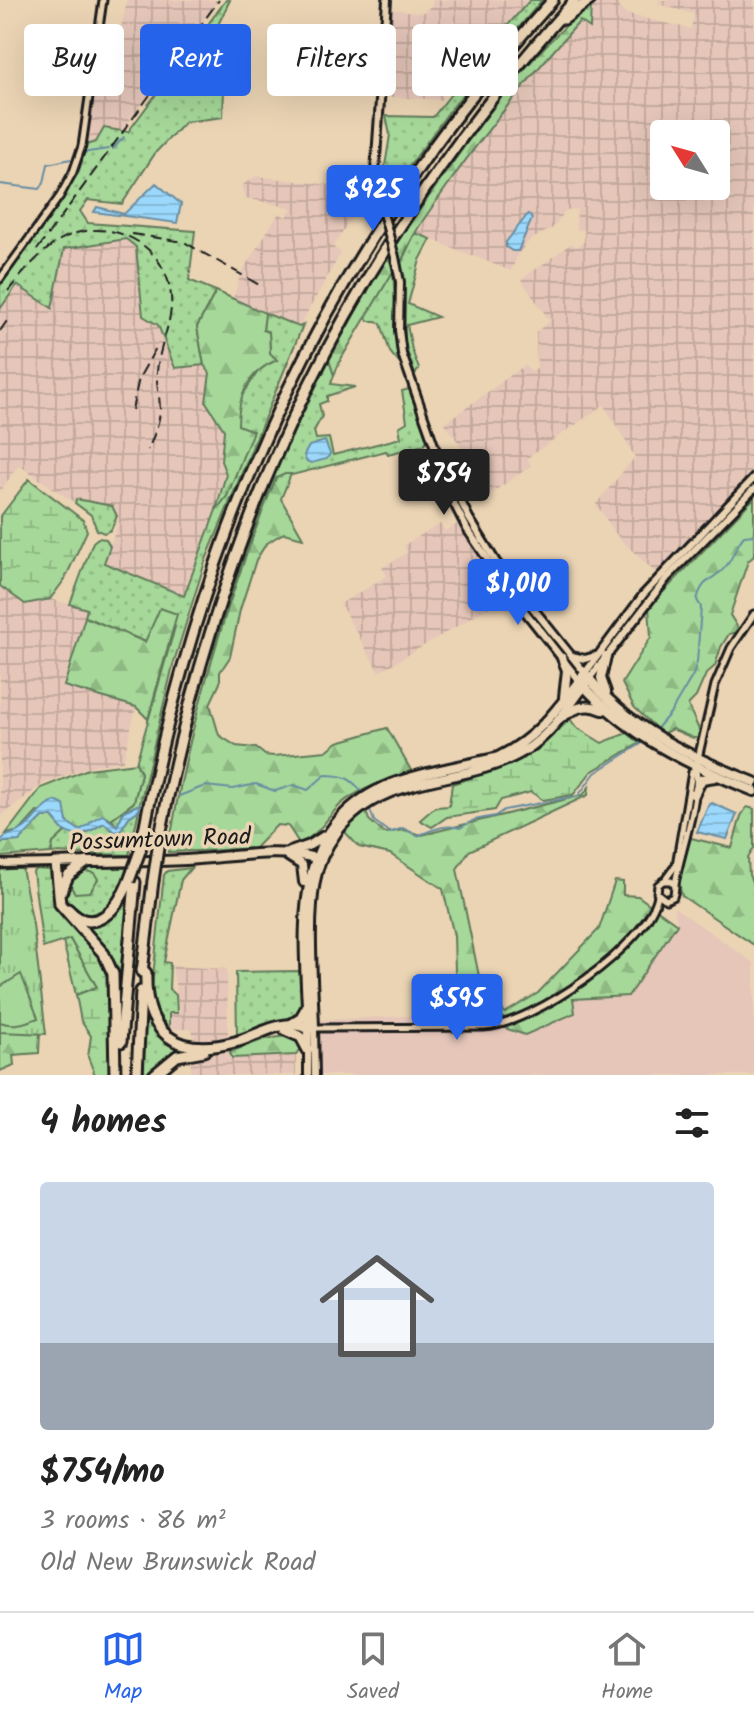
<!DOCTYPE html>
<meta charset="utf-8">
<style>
:root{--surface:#fff;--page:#f2f2f2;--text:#222;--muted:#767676;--line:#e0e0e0;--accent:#2563eb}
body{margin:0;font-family:Kalam,sans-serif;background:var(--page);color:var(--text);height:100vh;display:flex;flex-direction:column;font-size:30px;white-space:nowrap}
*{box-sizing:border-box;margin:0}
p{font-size:26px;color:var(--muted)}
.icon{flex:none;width:44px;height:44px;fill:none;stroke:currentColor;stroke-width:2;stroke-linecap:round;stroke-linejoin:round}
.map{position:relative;height:1075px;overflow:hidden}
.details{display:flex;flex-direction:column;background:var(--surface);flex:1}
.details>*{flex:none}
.top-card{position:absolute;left:24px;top:24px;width:706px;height:72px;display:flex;gap:16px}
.needle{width:52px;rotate:307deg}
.buttons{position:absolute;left:650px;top:120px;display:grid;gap:16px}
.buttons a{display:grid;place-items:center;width:80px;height:80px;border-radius:8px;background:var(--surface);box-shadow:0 8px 32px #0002;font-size:40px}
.price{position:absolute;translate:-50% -68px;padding:0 18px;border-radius:8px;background:var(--accent);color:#fff;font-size:26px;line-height:52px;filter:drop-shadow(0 2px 4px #0008)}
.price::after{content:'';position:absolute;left:50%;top:48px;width:24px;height:18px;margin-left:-12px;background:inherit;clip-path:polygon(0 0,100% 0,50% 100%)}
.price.on{background:#222;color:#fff}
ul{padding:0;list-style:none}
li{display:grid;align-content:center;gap:16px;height:424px;padding:0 40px}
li+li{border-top:2px solid var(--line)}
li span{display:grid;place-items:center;height:248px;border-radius:8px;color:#555}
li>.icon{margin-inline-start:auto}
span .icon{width:144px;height:144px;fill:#fffc;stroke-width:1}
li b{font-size:34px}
h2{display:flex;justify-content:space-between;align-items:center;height:96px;padding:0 40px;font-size:34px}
.chip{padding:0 28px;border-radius:8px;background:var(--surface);box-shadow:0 8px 32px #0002;font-size:28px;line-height:72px}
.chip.on{background:var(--accent);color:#fff}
.dock{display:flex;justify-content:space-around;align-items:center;height:112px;border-top:2px solid var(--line);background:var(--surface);font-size:22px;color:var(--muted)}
.dock a{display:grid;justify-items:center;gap:4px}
.dock .on{color:var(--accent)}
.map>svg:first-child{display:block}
.built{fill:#e5c6b9}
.industrial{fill:url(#industrial-grid);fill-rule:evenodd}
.grass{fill:url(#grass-dots);stroke:#617a5a;stroke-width:2}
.forest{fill:url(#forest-firs);stroke:#617a5a;stroke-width:2}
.wetland{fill:url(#wetland-marsh);stroke:#617a5a;stroke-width:2}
.park{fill:url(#park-tufts);stroke:#617a5a;stroke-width:2}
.pitch{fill:#a6d899;stroke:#617a5a;stroke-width:2}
.water{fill:url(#water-rules);stroke:#688da2;stroke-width:2}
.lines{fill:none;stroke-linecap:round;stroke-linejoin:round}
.stream{stroke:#688da2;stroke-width:2}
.tertiary-casing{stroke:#1c1c1c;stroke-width:11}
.secondary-casing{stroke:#1c1c1c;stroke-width:12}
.trunk-casing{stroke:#1c1c1c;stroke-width:14}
.motorway-casing{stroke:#1c1c1c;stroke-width:15}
.tertiary{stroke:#ebd4b4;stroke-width:5}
.secondary{stroke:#ebd4b4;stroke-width:6}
.trunk{stroke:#ebd4b4;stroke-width:8}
.motorway{stroke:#ebd4b4;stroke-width:9}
.rail{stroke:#1c1c1c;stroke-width:2;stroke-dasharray:12 6;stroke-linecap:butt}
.secondary-bridge-casing{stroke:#1c1c1c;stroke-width:12;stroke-linecap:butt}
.motorway-bridge-casing{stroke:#1c1c1c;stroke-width:15;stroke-linecap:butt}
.secondary-bridge{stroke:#ebd4b4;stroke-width:6}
.motorway-bridge{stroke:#ebd4b4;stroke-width:9}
.labels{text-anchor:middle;stroke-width:7;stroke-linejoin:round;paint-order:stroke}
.street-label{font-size:24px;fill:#1c1c1c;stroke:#ebd4b4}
</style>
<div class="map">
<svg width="754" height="1075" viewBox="0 0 754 1075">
<defs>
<pattern id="industrial-grid" width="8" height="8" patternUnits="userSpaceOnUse" patternTransform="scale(2)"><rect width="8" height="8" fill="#e5c6b9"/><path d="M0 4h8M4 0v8" fill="none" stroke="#c4aa9e"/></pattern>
<pattern id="grass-dots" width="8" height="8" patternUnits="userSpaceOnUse" patternTransform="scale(2)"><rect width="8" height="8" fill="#a6d899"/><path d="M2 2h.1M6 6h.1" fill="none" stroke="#8eb983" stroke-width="1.8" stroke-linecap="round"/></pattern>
<pattern id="forest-firs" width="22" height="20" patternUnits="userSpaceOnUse" patternTransform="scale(2)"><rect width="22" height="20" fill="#a6d899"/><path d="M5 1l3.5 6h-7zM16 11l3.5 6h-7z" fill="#8eb983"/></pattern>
<pattern id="wetland-marsh" width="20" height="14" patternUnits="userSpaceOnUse" patternTransform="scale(2)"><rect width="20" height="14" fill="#a6d899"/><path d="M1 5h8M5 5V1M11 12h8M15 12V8" fill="none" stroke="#8eb983"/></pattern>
<pattern id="park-tufts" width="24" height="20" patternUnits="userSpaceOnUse" patternTransform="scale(2)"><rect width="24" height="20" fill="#a6d899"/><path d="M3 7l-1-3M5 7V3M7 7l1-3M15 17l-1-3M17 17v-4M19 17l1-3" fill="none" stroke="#8eb983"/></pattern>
<pattern id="water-rules" width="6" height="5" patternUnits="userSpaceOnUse" patternTransform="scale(2)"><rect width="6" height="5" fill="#9bd8fc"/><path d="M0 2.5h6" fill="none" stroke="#85b9d7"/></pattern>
</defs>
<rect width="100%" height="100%" fill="#ebd4b4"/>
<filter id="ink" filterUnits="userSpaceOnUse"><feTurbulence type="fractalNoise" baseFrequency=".0125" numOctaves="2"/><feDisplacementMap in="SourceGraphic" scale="16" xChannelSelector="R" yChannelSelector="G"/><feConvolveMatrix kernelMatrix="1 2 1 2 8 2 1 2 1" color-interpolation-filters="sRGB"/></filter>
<g filter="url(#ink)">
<polygon class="built" points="674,907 754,963 754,1075 319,1075 318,1020 452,1014 456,1006 481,1020 573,999 677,924"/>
<g class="industrial">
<polygon points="127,0 218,0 122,131 104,129 96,142 86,145 95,56 115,57"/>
<polygon points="433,0 530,0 509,24 485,32 483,49 465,57 463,68 445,68 442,100 390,97 391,9 423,13 432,5"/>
<path d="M603 0H621L619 8 626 14 691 29 694 14 658 4 659 0H754V470L656 573 618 537 596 504 635 457 604 405 527 458 531 466 484 498 457 457 464 451 445 423 525 365 531 372 537 368 536 332 550 321 521 280 572 243 576 247 584 242V230L576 229 577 209 566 210 553 228 530 240 518 254 511 271 415 233 463 163 534 72 580 20 590 27 592 7ZM664 134H716V186H664Z"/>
<polygon points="256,176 354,188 353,215 333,247 341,253 299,327 233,299 241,273 279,213 286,217 292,208 246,198 241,186"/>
<polygon points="126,239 136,247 143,316 158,324 175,368 204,365 210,373 206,402 224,430 222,461 226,474 216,510 183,596 104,563 119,520 112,506 76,499 75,503 19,465 0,491 0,309 17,285 64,249"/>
<polygon points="459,523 508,596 379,672 340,604 387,576 382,568 408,552 404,545 440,524 445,531"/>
<polygon points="0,586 25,604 50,599 88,609 64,686 136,707 123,761 91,766 46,782 0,816"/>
<polygon points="172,966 227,969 228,1041 195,1043 192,1029 169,1029 169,1013 180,1012"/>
<polygon points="230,1052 232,1058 296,1055 296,1075 191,1075 191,1057"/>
</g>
<g class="grass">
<polygon points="226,0 230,0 214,33 202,71 224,90 223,117 185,122 156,152 122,204 88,200 80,211 88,223 195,231 189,280 216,291 197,327 204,365 175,368 158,325 143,316 136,247 126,239 64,249 52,308 17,285 0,309 0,286 79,172 86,145 96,142 104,128 128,132"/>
<polygon points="530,0 542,0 450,110 398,182 383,179 390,135 386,116 433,117 498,34 491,30 509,24"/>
<polygon points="415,233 431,239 420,260 408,304 438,317 407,325 412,350 419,369 415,374 405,345 404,281 401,263"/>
<polygon points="393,271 399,363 390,352 381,324 376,321 368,321 366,317"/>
<polygon points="265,313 299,327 303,325 205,562 173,665 140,804 124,811 117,826 111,819 134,802 141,773 136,763 175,627 146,642 85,617 87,609 70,604 93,542 98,538 106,539 110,546 104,563 184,596 216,510 227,496 252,431 238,426 238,402 270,353 269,332 263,330"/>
<polygon points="329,360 334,375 331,384 355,387 327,396 327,401 319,404 322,416 314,431 316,439 329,438 333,455 401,438 399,427 407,422 402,391 409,389 427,440 424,445 388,454 386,451 276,479 246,550 210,659 225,601 272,476"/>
<polygon points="76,499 112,506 117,516 111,530 104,533 97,530 91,515 75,503"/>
<polygon points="139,810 129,855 51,853 53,843 65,832 85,834 104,823 115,832 120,831 129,817"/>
<path d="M129 868 115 904 96 917C70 914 50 890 79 872 90 865 115 868 129 868Z"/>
<polygon points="191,868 181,880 164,962 170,963 169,989 176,995 177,1013 169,1013 169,1029 157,1012 151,995 164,875 167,871"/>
<polygon points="126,896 128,897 117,1004 75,918 91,922"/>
<polygon points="70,939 97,987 76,995 63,941"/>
<polygon points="301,971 303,1009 298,1017 237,1038 236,972"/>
<path d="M145 1010C154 1035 169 1040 193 1048L166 1058 149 1075H144Z"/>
</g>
<g class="forest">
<path d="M591 4 590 28 580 21C532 74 486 130 445 189 428 213 411 235 401 263L394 246C453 165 512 67 591 4Z"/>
<polygon points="387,255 394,270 341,359 334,375 329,360"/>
<path d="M216 291 265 313 263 330 269 332 270 353 277 360C248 372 238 395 238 425L253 431 227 496 216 510 226 474 221 461 224 430 206 402 210 373 204 365 197 327Z"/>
<path d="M285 474H291L281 499 303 538 284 533 278 536 266 544 256 560 240 610 230 657 220 672V683L210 704 219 735 236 746 256 748 265 755 274 756 326 751 338 742 387 728 412 772C388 781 361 787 341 804 326 818 319 836 299 843L288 826 277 825 254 849 168 852C189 723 226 599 276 478Z"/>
<polygon points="754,498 754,556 748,561 730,615 738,628 734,633 729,634 721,647 715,666 706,674 696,697 688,705 700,732 699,738 693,738 672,729 662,734 634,707 622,683 651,637 649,607"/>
<polygon points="160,608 177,614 148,719 136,707 64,686 85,617 145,642"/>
<path d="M136 763 141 773 134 802 111 819 103 815C88 826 75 841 64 815L37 812 20 831 6 834 41 788 88 769Z"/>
<polygon points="589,787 588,795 469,851 457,869 481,986 505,1013 538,993 599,929 615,881 623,882 623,895 638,896 677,924 628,996 573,999 575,1013 525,1035 481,1020 456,1006 454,936 443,889 390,854 359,847 344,831 365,809 369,820 384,833 404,830 422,835 583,795"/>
<polygon points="747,807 754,809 754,848 748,858 749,875 754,886 754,945 682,896 678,880 691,838 732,848 741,816"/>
<polygon points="43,817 52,817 65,832 53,843 51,853 0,857 0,845 4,842 19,841"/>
<polygon points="81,870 94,873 98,879 90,892 75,893 71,887 73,875"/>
<polygon points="40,1031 39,1053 13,1055 14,1065 0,1071 0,1032"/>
<polygon points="287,1036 298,1040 301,1049 296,1055 232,1058 230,1052 265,1039"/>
</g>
<g class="wetland">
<polygon points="29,479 83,520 87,531 65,579 50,599 25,604 0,586 0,517"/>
<polygon points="570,719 576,727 602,743 627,733 640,743 591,772 573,795 543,800 531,792 501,800 495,810 447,817 432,827 420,820 435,807 449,806 452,784 510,765 539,749"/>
<path d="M36 869 50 870C56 880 52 890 56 900 61 915 89 938 99 953 122 987 110 1036 109 1075H95L88 1057 91 1036 81 1021 76 995 97 987 70 939 43 948 33 872Z"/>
</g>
<polygon class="park" points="22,868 33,925 46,1034 0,1032 0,870"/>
<path class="pitch" d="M21 974 38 1018C25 1023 14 1027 0 1022V987Z"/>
<g class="water">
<polygon points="156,183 181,204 177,223 94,212 97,207 124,214"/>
<polygon points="528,214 532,219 518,251 512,251 506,247 506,242"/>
<polygon points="325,441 330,454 327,459 311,463 306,461 304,455 309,446"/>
<path d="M55 801 64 805 67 822 79 830C89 827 93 817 103 815L117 826 124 811 140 804 139 810 129 817 120 831 115 832 104 823C93 829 80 840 66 832 61 829 57 822 52 817H43L19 841 4 842 0 845V841C7 833 16 834 24 828 36 818 41 808 55 801Z"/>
<polygon points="712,803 737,814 727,839 697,832 709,804"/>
</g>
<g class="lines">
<g class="stream">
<polyline points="113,149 124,137"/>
<polyline points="82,153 108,149"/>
<polyline points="0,184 40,189 44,183 48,164 71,159"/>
<path d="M654 732 671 712 693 675 697 662 701 607 697 600C703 576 715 581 727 565 734 556 736 545 744 536L754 535"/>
<path d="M179 796 205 786 233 789 256 784 275 791 294 785 308 790 325 775C344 775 352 778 363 794"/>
<path d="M369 807 374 821 390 833 403 828 417 836C430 831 446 823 460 828L474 820 495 816 504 810 578 796 595 773 644 742"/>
</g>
<defs>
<g id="tertiary">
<polyline points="0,279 60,196 73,172 82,146 103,0"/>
<polyline points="665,880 676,865 692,772 696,767 715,685 731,648 754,614"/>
<path d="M675 886 671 881H663L658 885 657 893 666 900 673 897C676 890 674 886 676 879 682 848 700 798 696 767"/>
<path d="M314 1028 484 1027C532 1025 649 945 658 895"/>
</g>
<g id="secondary">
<polyline points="380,202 375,172 387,0"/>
<polyline points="395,257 400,282 399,330 402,354 434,445 444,484 467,529 511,594 579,680"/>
<polyline points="436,450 469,518 496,562 585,673 643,595 754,478"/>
<polyline points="572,656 585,659 595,656"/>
<polyline points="589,679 667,578 754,489"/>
<polyline points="0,864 56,863"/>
<polyline points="308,1028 308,1075"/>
<polyline points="314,1028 315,1075"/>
</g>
<g id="trunk">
<polyline points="606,656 601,678 606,692"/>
<polyline points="562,658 567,670 564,697"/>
<path d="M589 679C570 705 552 734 524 751 463 788 385 769 337 832 326 847 318 863 315 881 307 923 313 984 314 1028H308C305 936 285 826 391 784 425 771 463 766 498 757 538 738 558 708 585 673 625 727 693 758 754 782"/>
<path d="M582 684C630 737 689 765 754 791"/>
<path d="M564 716C577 707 587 703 603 710"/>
<polyline points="694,795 702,779 715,777"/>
<polyline points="290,852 310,845 324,836"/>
<polyline points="288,856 302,865 304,882"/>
<path d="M56 863C99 861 143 862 186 860 228 858 275 847 316 858"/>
</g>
<g id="motorway">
<polyline points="564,19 590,0"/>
<path d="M159 841C222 511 350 250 575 0"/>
<path d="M140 851C201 523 328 248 553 0"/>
<polyline points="56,863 60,904 104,954 113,974 115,1075"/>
<polyline points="62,890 68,876 87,862"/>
<path d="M68 909C95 939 119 906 129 881"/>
<path d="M142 969 146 973C144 1033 176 1058 235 1042 259 1036 282 1017 308 1028"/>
<polyline points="142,972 153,881"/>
<polyline points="290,1025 300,1019 307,1007"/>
<polyline points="285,1030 301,1037 308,1050"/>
<polyline points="121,1042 135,882"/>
<polyline points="137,1075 141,991"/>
<polyline points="154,1075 177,1056 204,1051"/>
</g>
</defs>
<use href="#tertiary" class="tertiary-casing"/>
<use href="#secondary" class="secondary-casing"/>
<use href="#trunk" class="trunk-casing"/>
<use href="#motorway" class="motorway-casing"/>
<use href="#tertiary" class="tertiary"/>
<use href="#secondary" class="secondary"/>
<use href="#trunk" class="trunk"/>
<use href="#motorway" class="motorway"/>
<g class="rail">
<polyline points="132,234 184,242 263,287"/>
<polyline points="37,250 219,0"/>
<path d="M8 291C23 273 39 253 60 240 103 215 161 239 170 289 176 318 159 343 157 372 156 384 160 397 160 409 160 423 153 437 148 450"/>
<polyline points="0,331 9,318"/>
<polyline points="132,410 139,378 157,346"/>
</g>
<defs>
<polyline id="secondary-bridge" points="380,202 395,257"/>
<g id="motorway-bridge">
<polyline points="129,881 140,851"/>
<polyline points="153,881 159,841"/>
</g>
</defs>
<use href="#secondary-bridge" class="secondary-bridge-casing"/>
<use href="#motorway-bridge" class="motorway-bridge-casing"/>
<use href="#secondary-bridge" class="secondary-bridge"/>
<use href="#motorway-bridge" class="motorway-bridge"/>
</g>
</g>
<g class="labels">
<g class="street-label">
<text transform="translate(160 839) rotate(-2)" y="8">Possumtown Road</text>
</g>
</g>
</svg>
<div class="buttons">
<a><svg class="needle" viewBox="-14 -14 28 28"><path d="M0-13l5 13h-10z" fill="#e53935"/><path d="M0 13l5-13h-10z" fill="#767676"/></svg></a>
</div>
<b class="price" style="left:373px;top:233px">$925</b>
<b class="price on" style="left:444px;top:517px">$754</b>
<b class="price" style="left:518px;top:627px">$1,010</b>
<b class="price" style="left:457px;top:1042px">$595</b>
<div class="top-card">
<a class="chip">Buy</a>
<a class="chip on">Rent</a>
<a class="chip">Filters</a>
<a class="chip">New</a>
</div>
</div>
<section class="details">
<h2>4 homes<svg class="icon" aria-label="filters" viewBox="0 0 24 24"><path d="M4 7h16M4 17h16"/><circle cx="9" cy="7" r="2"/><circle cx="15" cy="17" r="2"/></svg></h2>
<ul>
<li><span style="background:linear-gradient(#c9d6e8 65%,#9aa5b1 0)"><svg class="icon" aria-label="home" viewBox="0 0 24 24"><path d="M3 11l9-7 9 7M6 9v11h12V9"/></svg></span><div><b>$754/mo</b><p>3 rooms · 86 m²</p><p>Old New Brunswick Road</p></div></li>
</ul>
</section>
<nav class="dock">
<a class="on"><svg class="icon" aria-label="map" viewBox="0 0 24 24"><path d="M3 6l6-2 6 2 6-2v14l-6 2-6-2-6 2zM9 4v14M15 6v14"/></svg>Map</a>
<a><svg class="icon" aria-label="saved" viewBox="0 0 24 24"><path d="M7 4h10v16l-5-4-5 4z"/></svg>Saved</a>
<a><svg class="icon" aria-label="home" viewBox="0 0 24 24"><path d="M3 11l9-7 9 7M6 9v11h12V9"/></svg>Home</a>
</nav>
